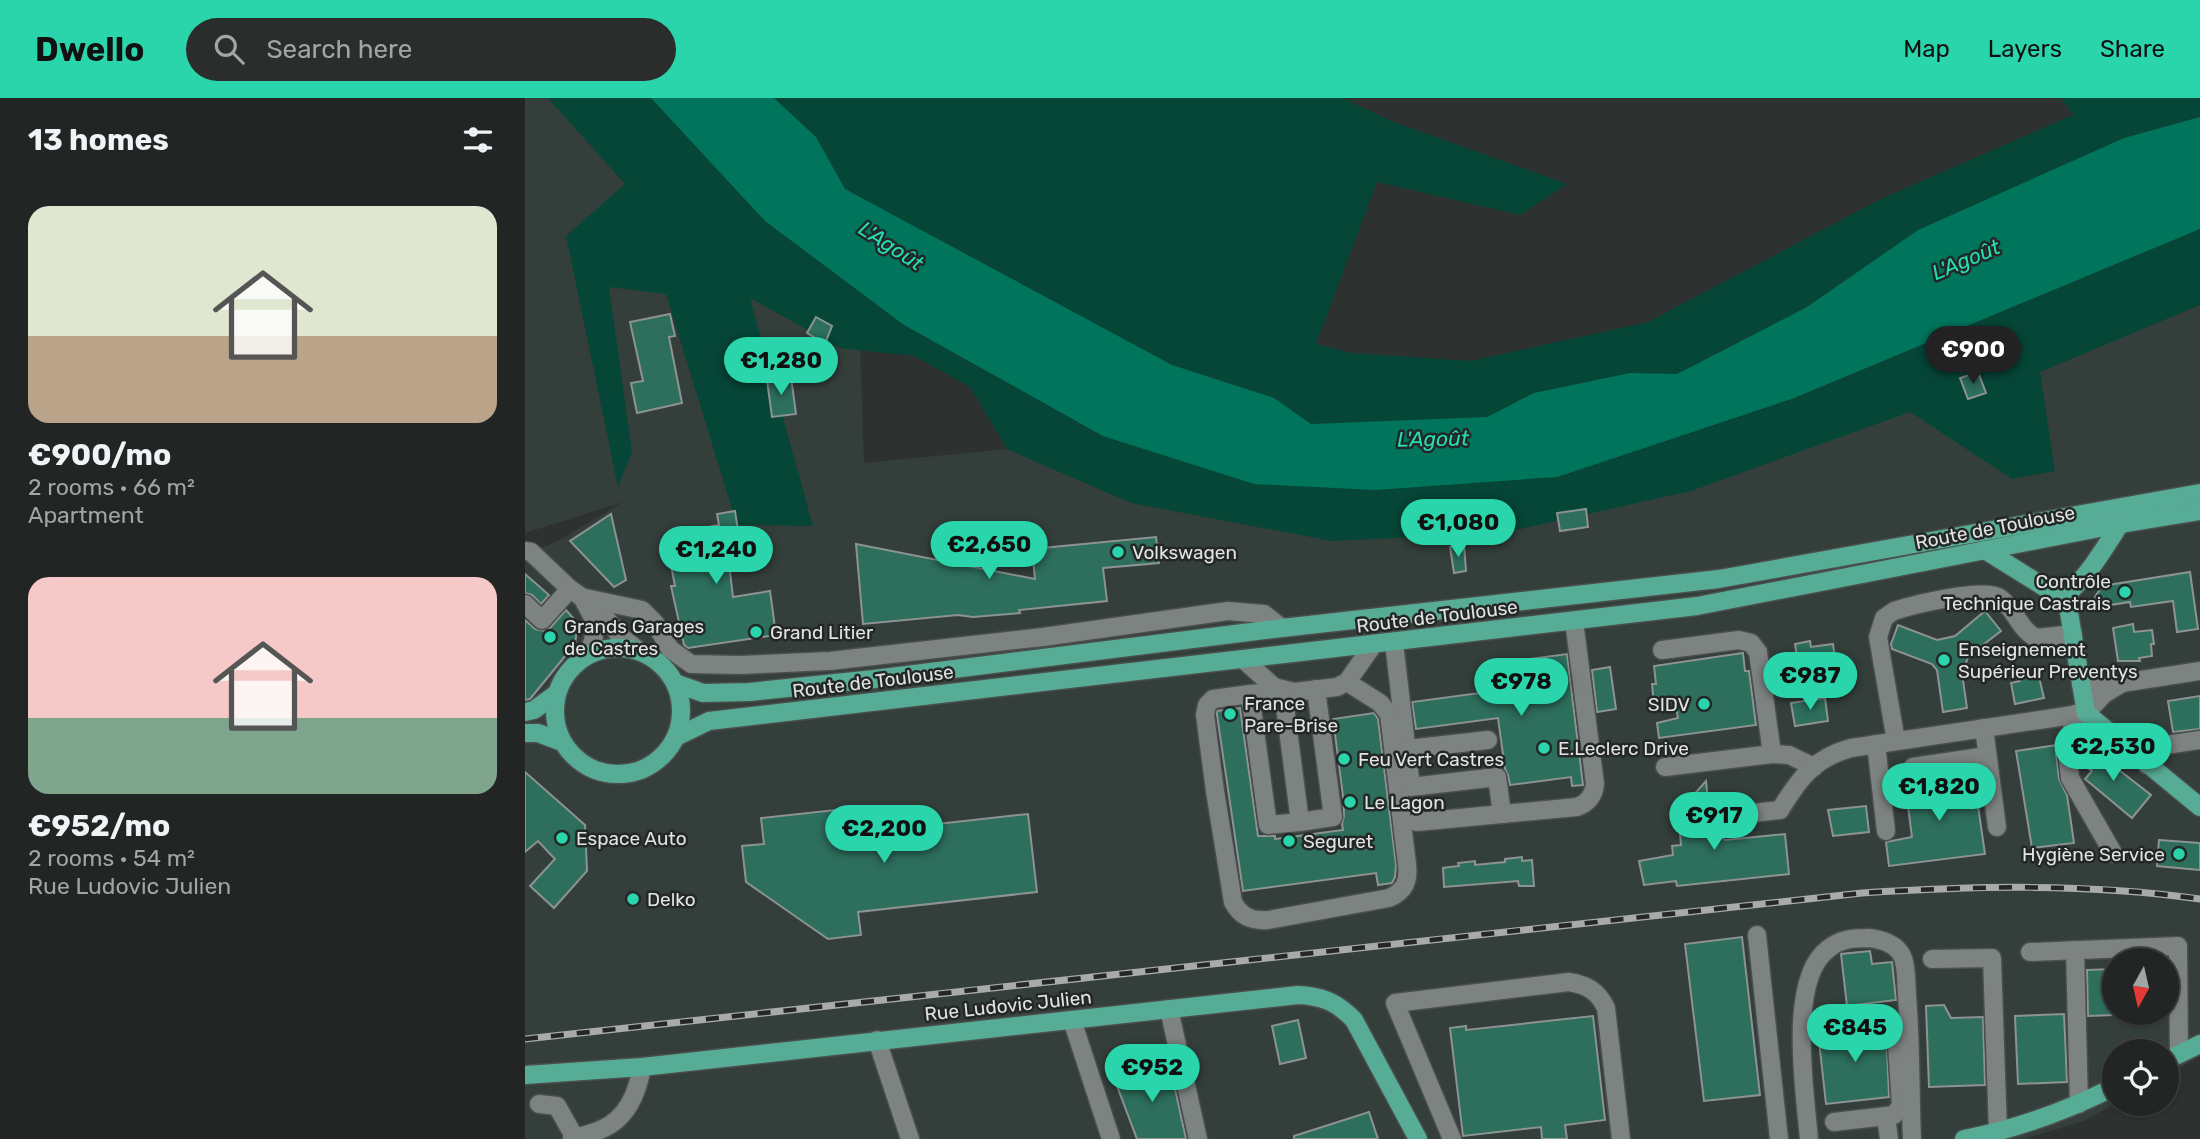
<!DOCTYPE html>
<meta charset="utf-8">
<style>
:root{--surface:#222524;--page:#2a2d2c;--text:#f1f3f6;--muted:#a2a5a6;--line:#3f4241;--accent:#2ad5ac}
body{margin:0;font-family:Rubik,sans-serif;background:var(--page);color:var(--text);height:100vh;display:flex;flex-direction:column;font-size:26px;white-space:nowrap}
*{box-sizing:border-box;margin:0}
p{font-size:23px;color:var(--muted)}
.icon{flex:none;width:38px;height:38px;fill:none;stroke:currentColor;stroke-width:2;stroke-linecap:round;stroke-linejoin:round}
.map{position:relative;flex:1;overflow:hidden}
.panel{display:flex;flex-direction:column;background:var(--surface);width:525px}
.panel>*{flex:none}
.needle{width:46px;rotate:188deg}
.controls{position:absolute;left:1577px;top:850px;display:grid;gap:14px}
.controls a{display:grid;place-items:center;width:77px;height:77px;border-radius:50%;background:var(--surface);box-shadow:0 2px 5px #0004,0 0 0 2px var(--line);font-size:35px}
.price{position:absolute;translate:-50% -60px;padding:0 16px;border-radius:24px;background:var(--accent);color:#111;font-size:23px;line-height:46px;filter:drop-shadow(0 2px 4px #0008)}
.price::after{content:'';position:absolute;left:50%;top:42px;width:21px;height:16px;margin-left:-10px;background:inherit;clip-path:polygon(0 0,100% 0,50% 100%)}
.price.on{background:#222;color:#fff}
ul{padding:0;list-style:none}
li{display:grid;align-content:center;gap:14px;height:371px;padding:0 28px}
li span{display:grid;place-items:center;height:217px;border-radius:21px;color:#555}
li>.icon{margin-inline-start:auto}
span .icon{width:126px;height:126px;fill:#fffc;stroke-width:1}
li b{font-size:30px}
h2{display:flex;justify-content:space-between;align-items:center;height:84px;padding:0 28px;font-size:30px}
header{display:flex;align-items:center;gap:42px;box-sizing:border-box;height:98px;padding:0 35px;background:var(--accent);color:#111}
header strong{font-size:33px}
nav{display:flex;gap:38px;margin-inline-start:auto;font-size:24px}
.search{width:490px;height:63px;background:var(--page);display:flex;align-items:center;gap:18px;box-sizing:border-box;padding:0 24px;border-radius:38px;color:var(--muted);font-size:26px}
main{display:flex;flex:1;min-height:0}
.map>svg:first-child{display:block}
.built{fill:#343f3b;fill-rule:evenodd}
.green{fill:#064637}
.water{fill:#01755c}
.building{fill:#2d6e5c;stroke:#8d9391;stroke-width:2}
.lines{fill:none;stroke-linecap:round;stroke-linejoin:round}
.minor-casing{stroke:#4a4e4d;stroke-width:21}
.major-casing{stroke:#4a4e4d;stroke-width:21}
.minor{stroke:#7d8381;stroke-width:18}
.major{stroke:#57ac96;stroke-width:18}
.rail-casing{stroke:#a8abaa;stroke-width:7}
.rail{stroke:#232726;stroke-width:4.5;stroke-dasharray:13;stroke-linecap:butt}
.poi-dot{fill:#2ad5ac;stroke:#232726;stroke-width:2.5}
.labels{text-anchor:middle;stroke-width:5;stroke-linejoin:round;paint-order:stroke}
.street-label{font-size:19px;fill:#e1e4e3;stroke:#232726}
.poi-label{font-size:19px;fill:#e1e4e3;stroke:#232726;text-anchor:start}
.water-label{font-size:21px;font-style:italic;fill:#24dfb4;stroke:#232726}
</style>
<header>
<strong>Dwello</strong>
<div class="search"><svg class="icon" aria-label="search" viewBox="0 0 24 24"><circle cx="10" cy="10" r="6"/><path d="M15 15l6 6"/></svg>Search here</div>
<nav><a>Map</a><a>Layers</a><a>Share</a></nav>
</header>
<main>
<section class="panel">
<h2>13 homes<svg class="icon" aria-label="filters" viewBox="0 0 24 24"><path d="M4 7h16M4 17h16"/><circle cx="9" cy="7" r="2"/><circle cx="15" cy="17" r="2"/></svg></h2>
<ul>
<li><span style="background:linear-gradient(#dfe7d0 60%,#b9a48a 0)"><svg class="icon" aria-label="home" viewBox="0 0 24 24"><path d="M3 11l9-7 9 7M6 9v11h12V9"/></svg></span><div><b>€900/mo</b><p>2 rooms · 66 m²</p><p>Apartment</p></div></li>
<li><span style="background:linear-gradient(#f6c9c9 65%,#7fa58c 0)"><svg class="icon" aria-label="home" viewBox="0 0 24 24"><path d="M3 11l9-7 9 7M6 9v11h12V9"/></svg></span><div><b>€952/mo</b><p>2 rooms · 54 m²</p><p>Rue Ludovic Julien</p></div></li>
</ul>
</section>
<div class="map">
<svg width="1675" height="1041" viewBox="0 0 1675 1041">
<rect width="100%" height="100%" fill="#2d3130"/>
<path class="built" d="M0 0H81L334 216 339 365 482 351 681 405 1675 174V958L1642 977V954H1589V1006L1559 1023 1500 1041H0V457L35 442 98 404 0 435ZM1589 863H1642V915H1589Z"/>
<g class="green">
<polygon points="23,0 126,0 240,123 379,227 578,338 1032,379 1269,300 1675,131 1675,207 1515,274 1530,373 1487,381 1385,314 1166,393 977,435 807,443 606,405 482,351 445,289 389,258 315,250 225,200 288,428 212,427 141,196 84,189 107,354 93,389 41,138 100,86"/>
<polygon points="249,0 818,0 866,23 1042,86 995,117 852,84 791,246 827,255 945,263 1123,224 1356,101 1548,17 1536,0 1675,0 1675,19 1599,40 1393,132 1282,209 1152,276 1105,275 1009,295 962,319 786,326 749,300 647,267 320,91 291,39"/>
</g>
<polygon class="water" points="126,0 249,0 291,39 320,91 647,267 749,300 786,326 962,319 1009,295 1105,275 1152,276 1282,209 1393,132 1599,40 1675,19 1675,131 1269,300 1032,379 850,392 729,386 578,338 379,227 240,123"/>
<g class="building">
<polygon points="145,216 150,238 144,239 157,305 112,315 106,285 118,283 105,224"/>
<polygon points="291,219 307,228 300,246 282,235"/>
<polygon points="1453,274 1461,295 1443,301 1435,280"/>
<polygon points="266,279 271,316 247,319 242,282"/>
<polygon points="1061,411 1063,429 1035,433 1032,415"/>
<polygon points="210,413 214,439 233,436 237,460 204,465 208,499 245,493 251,537 163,550 159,547 146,488 150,488 140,437 194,427 192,416"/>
<polygon points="86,416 101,482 89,489 45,443"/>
<polygon points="631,439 634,465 578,470 582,503 494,512 495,515 448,519 433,517 338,526 331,446 510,481 507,451"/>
<polygon points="939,447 941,473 929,475 925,449"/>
<polygon points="1665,474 1673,531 1652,534 1648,503 1606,509 1605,504 1572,509 1570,499 1577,488"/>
<polygon points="0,476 24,497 16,506 7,497 0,495"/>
<polygon points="41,512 49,521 52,532 50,546 5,601 0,602 0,522 10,531 20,533 25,530"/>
<polygon points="1460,513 1476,533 1450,553 1446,552 1437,575 1442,610 1418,614 1412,572 1407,566 1367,551 1366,546 1373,527 1412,542 1430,538"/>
<polygon points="1608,526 1609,534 1627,532 1629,546 1626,546 1627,558 1614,560 1615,563 1593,563 1588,530"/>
<polygon points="1285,543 1286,549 1308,546 1310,561 1273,566 1270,546"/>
<polygon points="1218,555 1220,573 1224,573 1231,627 1134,640 1132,625 1153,620 1150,603 1129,606 1127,586 1131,586 1129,568"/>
<polygon points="1042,556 1058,687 1047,688 1046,679 985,687 983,677 980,671 973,620 891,631 887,604 970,593 966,566"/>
<polygon points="1085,569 1091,611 1072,614 1067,572"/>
<polygon points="1513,575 1519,600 1490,606 1486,585 1495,583 1494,580"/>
<polygon points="1675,598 1675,631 1648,634 1643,603"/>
<polygon points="1300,600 1303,623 1270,628 1266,605"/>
<polygon points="715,610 733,738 750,738 750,741 818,732 817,726 819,718 818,698 808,621 849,615 853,621 871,767 870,779 867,785 853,787 851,775 718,793 692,617 692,613"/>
<polygon points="1532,647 1531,655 1534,681 1542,697 1549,745 1507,750 1491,653"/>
<polygon points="1555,648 1562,649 1584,666 1585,665 1626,697 1607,720 1560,681 1567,673 1554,663"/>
<polygon points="0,674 60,727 62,773 29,810 5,788 30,761 13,743 0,754"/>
<polygon points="1441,676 1445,709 1453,708 1460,756 1364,768 1361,744 1387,739 1380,685"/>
<polygon points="1181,683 1186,732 1200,742 1260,736 1264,776 1152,788 1151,783 1119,787 1114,763 1148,757 1147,748 1156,747 1152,703 1165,701"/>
<polygon points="347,708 350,733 503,716 512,794 333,814 336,837 303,841 221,784 217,748 239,746 236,720"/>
<polygon points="1341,708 1344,734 1308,738 1303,712"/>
<polygon points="1634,742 1675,745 1675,772 1632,768"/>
<polygon points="997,759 997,763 1007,762 1009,788 994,788 993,783 919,789 918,770 934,768 933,765 950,763 950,767 980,764 980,761"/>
<polygon points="1217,839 1235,997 1179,1003 1160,846"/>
<polygon points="1345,853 1347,866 1367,864 1371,902 1322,908 1316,856"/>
<polygon points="1589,871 1589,917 1563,918 1562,872"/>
<polygon points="1419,907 1426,920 1458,919 1460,987 1404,989 1401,908"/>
<polygon points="1539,916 1542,984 1493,986 1490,918"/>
<polygon points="1068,918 1080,1022 1040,1027 1042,1041 1017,1041 1016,1029 938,1038 925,930 941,928 941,932"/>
<polygon points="773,922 781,960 755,966 747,928"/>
<polygon points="1361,926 1364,999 1301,1006 1293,934"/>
<polygon points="645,968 661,1041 612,1041 589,980"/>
<polygon points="844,1014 853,1041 769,1041 769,1038"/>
</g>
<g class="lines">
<defs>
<g id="minor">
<polyline points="0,453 6,454 45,491 74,511 95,538 113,552"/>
<polyline points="56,499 117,512 130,525 145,551 166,566 214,567 305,563 518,539 703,513 739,516 757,530"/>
<path d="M60 505C72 524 73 536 62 557"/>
<polyline points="0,506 17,522 45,491"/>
<polyline points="869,545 886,689 972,679 977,716 892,724"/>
<polyline points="1137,552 1214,542 1226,545 1233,554 1247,656 1264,657 1289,669"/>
<polyline points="719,562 749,589 769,594 812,589 822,584 848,547"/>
<polyline points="1597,585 1675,573"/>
<path d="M725 596 688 601 682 607 680 617 690 693 708 804C716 819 727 823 743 822L864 800C880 793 884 783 882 766L864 616 855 605 822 584"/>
<polyline points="1550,616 1542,654 1545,680 1588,755"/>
<polyline points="1459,630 1472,729"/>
<path d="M1371 643 1353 539 1359 520 1369 513C1387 507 1460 489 1475 500 1490 511 1494 531 1511 540L1548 536"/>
<polyline points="1351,646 1361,733"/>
<polyline points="882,651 963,642"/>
<polyline points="1622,667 1641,647 1675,642"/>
<polyline points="1140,669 1247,656"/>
<polyline points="1388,669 1462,658"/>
<path d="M977 716 1052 709C1063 705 1069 697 1070 686L1049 523"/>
<path d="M1201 718 1255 712C1274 681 1289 660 1326 650L1561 615 1579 596 1597 585 1556 587"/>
<polyline points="775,724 743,727 725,596 758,593 775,724 808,719 791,591"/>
<polyline points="1232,837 1254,1041"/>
<polyline points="1550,852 1554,1006"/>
<polyline points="1505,854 1653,848 1654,956"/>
<polyline points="1407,861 1467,860 1473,1034"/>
<polyline points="644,911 673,1041"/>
<polyline points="547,922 586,1041"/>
<polyline points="352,942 385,1041"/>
<polyline points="14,1006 32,1008 50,1040"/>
<polyline points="1361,1018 1369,1017 1376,1008 1371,931"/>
<polyline points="1309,1024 1361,1018 1364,1041"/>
<path d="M47 1041C56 1038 66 1036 75 1032 102 1021 112 996 117 969"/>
<path d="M927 1041 870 905 1044 884C1062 887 1073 893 1081 910L1096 1041"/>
<path d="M1284 1041C1280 994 1262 882 1303 851 1315 841 1328 840 1343 840 1356 841 1373 846 1378 860 1382 871 1381 885 1382 897 1386 945 1385 993 1387 1041"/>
</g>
<g id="major">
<polyline points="1460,452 1524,492 1541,497"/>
<polyline points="1541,497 1561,615 1675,709"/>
<path d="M1541 497C1564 477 1579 451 1595 426"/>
<circle cx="93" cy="613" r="63"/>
<polyline points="150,585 178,595 224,594 349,581 757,530 1194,481 1675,395"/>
<polyline points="0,614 9,612 31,596"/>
<polyline points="0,635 13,635 37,644"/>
<polyline points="151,639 184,623 1172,508 1595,426 1675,413"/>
<polyline points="1642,962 1675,946"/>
<path d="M0 977 117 969 773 897C797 898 812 904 829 922L893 1041"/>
<path d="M1439 1041C1492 1031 1541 1013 1589 989"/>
</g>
</defs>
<use href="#minor" class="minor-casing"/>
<use href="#major" class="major-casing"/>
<use href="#minor" class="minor"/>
<use href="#major" class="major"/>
<defs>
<path id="rail" d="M0 941 1337 795C1449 788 1563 785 1675 801"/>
</defs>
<use href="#rail" class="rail-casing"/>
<use href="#rail" class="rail"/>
</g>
<g class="poi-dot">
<circle cx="593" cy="454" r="7"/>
<circle cx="1600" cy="494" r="7"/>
<circle cx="231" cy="534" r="7"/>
<circle cx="25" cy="539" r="7"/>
<circle cx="1419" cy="562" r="7"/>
<circle cx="1179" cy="606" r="7"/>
<circle cx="705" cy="616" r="7"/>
<circle cx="1019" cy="650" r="7"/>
<circle cx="819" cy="661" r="7"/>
<circle cx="825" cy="704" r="7"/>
<circle cx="37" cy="740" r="7"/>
<circle cx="764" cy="743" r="7"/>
<circle cx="1654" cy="756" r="7"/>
<circle cx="108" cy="801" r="7"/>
</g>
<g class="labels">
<g class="street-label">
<text transform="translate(1470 429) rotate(-11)" y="7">Route de Toulouse</text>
<text transform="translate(912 518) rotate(-7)" y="7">Route de Toulouse</text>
<text transform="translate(348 583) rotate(-7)" y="7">Route de Toulouse</text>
<text transform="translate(483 907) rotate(-6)" y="7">Rue Ludovic Julien</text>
</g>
<g class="poi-label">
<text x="607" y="461">Volkswagen</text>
<text x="1586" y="490" text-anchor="end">Contrôle<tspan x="1586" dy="22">Technique Castrais</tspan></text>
<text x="39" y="535">Grands Garages<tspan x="39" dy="22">de Castres</tspan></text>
<text x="245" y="541">Grand Litier</text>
<text x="1433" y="558">Enseignement<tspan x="1433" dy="22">Supérieur Preventys</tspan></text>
<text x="719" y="612">France<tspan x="719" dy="22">Pare-Brise</tspan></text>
<text x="1165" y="613" text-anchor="end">SIDV</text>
<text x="1033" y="657">E.Leclerc Drive</text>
<text x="833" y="668">Feu Vert Castres</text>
<text x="839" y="711">Le Lagon</text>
<text x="51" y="747">Espace Auto</text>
<text x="778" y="750">Seguret</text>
<text x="1640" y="763" text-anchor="end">Hygiène Service</text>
<text x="122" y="808">Delko</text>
</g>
<g class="water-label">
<text transform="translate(366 148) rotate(33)" y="7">L'Agoût</text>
<text transform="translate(1441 162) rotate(-23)" y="7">L'Agoût</text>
<text transform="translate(908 341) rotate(-1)" y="7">L'Agoût</text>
</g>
</g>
</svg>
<div class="controls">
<a><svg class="needle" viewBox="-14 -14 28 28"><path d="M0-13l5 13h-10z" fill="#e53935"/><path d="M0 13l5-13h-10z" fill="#a2a5a6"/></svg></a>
<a><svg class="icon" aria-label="locate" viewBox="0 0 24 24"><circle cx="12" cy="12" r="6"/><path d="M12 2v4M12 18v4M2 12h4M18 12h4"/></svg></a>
</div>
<b class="price on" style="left:1448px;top:288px">€900</b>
<b class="price" style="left:256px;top:299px">€1,280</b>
<b class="price" style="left:933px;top:461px">€1,080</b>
<b class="price" style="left:464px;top:483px">€2,650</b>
<b class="price" style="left:191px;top:488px">€1,240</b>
<b class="price" style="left:1285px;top:614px">€987</b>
<b class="price" style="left:996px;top:620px">€978</b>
<b class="price" style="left:1588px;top:685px">€2,530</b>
<b class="price" style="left:1414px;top:725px">€1,820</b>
<b class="price" style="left:1189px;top:754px">€917</b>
<b class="price" style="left:359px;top:767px">€2,200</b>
<b class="price" style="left:1330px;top:966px">€845</b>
<b class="price" style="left:627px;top:1006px">€952</b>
</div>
</main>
